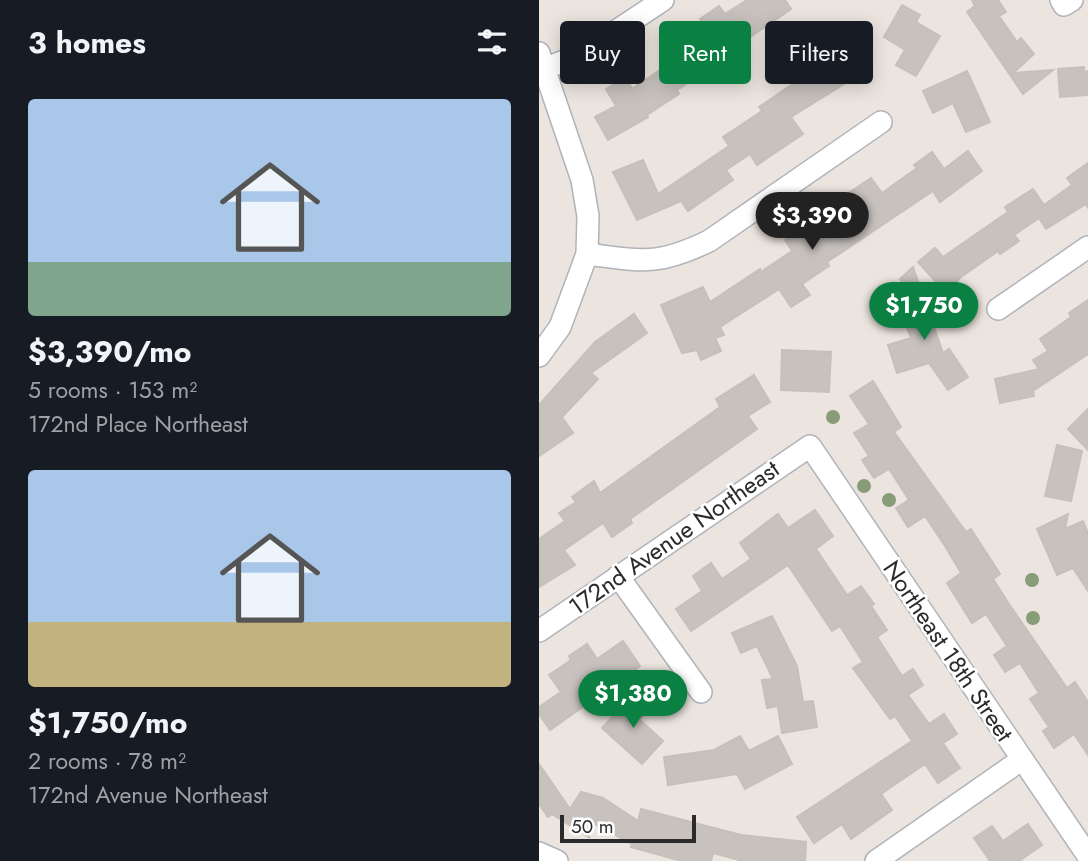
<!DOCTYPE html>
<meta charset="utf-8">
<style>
:root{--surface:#171b24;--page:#242831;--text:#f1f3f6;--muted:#9ea1a6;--accent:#0b8043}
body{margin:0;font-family:Jost,sans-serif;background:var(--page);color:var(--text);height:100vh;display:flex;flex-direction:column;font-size:26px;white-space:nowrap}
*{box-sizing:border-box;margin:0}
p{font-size:23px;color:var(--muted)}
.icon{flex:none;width:38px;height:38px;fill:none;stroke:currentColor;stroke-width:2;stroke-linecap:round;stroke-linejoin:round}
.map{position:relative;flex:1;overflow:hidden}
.details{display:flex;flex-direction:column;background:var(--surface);width:539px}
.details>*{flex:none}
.guide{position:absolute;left:21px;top:21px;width:422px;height:63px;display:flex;gap:14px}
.scale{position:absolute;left:21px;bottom:18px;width:136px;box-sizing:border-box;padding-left:7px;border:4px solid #2b2b2b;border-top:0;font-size:19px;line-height:24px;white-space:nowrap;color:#2b2b2b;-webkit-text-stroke:5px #fff;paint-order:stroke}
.price{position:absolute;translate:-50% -60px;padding:0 16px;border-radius:24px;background:var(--accent);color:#fff;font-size:23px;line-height:46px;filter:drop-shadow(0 2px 4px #0008)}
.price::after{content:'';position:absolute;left:50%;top:42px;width:21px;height:16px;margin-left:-10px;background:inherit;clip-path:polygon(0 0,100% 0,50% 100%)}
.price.current{background:#222;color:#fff}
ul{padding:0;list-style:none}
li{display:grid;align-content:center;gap:14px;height:371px;padding:0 28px}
li span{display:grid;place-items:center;height:217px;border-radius:7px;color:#555}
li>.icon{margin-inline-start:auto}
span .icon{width:126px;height:126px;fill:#fffc;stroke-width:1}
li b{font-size:30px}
h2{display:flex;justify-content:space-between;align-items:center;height:84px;padding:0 28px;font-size:30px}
.tag{padding:0 24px;border-radius:7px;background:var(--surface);box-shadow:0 4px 18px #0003;font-size:24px;line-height:63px}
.tag.current{background:var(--accent);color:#fff}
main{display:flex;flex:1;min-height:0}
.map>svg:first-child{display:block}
.building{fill:#c7c2be;stroke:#c7c0b9;stroke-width:2}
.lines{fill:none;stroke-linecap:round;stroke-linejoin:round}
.street-casing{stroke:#b0b3ba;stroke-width:24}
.street{stroke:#fff;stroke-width:21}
.tree{fill:#889c77}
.labels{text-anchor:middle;stroke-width:5;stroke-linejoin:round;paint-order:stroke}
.street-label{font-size:24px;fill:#2b2b2b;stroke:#fff}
</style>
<main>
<section class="details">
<h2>3 homes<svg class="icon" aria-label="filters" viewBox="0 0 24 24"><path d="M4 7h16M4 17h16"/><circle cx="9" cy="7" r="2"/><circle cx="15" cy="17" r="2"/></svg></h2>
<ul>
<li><span style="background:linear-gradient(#a9c7e8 75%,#7fa58c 0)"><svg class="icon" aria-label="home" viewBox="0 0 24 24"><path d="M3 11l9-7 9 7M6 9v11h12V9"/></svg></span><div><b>$3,390/mo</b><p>5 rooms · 153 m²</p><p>172nd Place Northeast</p></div></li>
<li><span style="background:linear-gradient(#a9c7e8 70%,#c2b280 0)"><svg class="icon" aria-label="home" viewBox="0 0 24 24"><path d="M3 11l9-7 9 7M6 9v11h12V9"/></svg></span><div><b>$1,750/mo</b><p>2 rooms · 78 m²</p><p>172nd Avenue Northeast</p></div></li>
</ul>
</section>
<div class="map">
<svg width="549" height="861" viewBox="0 0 549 861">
<rect width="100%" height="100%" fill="#ece5df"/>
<g class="building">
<polygon points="208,0 246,0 252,9 204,42 206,46 138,90 140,94 108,115 109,117 69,140 56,117 77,106 67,89 87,77 93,89 172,35 161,19 180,6 186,14"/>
<polygon points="433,0 459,0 467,12 460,16 478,42 482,38 495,54 474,73 514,70 484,94 428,12 436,6"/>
<polygon points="363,5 381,15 377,22 401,36 377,76 357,65 366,50 345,37"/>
<polygon points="306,28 323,53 296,71 305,84 252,117 264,134 218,165 211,154 187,170 194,180 149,211 142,201 98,220 74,172 104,160 119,194 190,146 184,137 223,111 220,107 270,73 261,59"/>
<polygon points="545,67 545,72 549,71 549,95 521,97 519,69"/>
<polygon points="428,71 451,122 427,132 414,103 394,113 384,91"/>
<polygon points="429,151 443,171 401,202 394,191 288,262 290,266 263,284 271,295 252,307 240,289 181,327 185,335 176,338 182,351 162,360 158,350 143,353 122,305 164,287 171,302 221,269 222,272 253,251 246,240 265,227 273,240 301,221 290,206 332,178 343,193 378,168 375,165 393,152 405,169"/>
<polygon points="549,163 549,208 547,204 507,229 500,218 475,235 480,241 461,254 459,251 422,277 407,293 379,262 396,248 404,257 469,212 466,207 494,189 505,205 533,185 528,178"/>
<polygon points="374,267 404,353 410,349 429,377 409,390 390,363 358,373 349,345 372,338 362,312 384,304 361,279"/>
<polygon points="549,300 549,354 494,391 495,396 461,403 456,379 500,369 494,360 509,351 501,339 532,317 530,313"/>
<polygon points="95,314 108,333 52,373 59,379 23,417 34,433 0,456 0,405 56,342"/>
<polygon points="243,350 292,352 290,392 242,390"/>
<polygon points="215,375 231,402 209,416 218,429 91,519 93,523 73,537 64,523 25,550 36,565 0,587 0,539 26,521 20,513 37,502 33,497 55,481 61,493 181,407 177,399"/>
<polygon points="334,381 362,427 355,432 427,532 432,529 461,574 454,579 470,604 528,688 536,682 549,702 549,755 535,734 515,748 504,731 510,727 491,699 500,693 481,663 466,672 455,655 468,646 447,614 433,623 408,583 422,573 406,546 386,516 369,527 357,508 370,500 350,469 335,478 323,460 330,456 315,433 330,424 311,396"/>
<polygon points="549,409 549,450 529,429"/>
<polygon points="518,445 543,451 532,501 506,496"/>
<polygon points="276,510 294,536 277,549 308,595 322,586 335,604 332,606 348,630 338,637 363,676 374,669 384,685 369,695 390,724 405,714 418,734 404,743 421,768 399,783 386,764 342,794 353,810 329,827 312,839 303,824 275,843 258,817 373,741 356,716 351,719 314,668 324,662 301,626 293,631 249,565 152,631 137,609 163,591 154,576 172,563 183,579 212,559 201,543 232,519 239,514 249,528"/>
<polygon points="529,514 526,529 544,521 549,533 549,591 534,568 518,575 498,529"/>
<polygon points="233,616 258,666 264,702 274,701 278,727 243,733 239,706 228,708 223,680 234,679 218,646 202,653 193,633"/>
<polygon points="84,641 101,666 11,730 0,714 0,707 22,692 10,675 32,660 30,656 48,644 58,659"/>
<polygon points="96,693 112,706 100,719 124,741 103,764 63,728"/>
<polygon points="201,736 210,751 239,736 253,764 206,789 198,774 129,785 125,757 175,750"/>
<polygon points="0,764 31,809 42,792 64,798 99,821 102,809 202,835 267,842 266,861 204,861 174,853 172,861 143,861 92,847 93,844 47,819 43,826 51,838 13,814 9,817 0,804"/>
<polygon points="489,824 503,845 480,861 451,861 435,838 453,826 464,841"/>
</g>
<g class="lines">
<defs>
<g id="street">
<polyline points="522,0 525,5 533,0"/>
<polyline points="0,53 43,180 49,216 48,254"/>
<polyline points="7,68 41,55 124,0"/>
<polyline points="459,309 549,247"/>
<path d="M0 356 21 327 48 254C104 261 118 266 170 241L342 122"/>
<polyline points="79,576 162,692"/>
<polyline points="0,631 271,446 549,856"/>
<polyline points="0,853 18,861"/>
<polyline points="337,861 482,760"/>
</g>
</defs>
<use href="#street" class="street-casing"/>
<use href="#street" class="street"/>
</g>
<g class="tree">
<circle cx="294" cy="417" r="7"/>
<circle cx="325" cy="486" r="7"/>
<circle cx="350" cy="500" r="7"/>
<circle cx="493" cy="580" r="7"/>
<circle cx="494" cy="618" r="7"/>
</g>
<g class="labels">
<g class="street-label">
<text transform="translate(135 538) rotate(-35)" y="8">172nd Avenue Northeast</text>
<text transform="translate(409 651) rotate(56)" y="8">Northeast 18th Street</text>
</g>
</g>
</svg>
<div class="scale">50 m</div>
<b class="price current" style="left:273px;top:252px">$3,390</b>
<b class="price" style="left:385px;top:342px">$1,750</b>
<b class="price" style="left:94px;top:730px">$1,380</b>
<div class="guide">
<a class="tag">Buy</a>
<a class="tag current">Rent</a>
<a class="tag">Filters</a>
</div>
</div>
</main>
